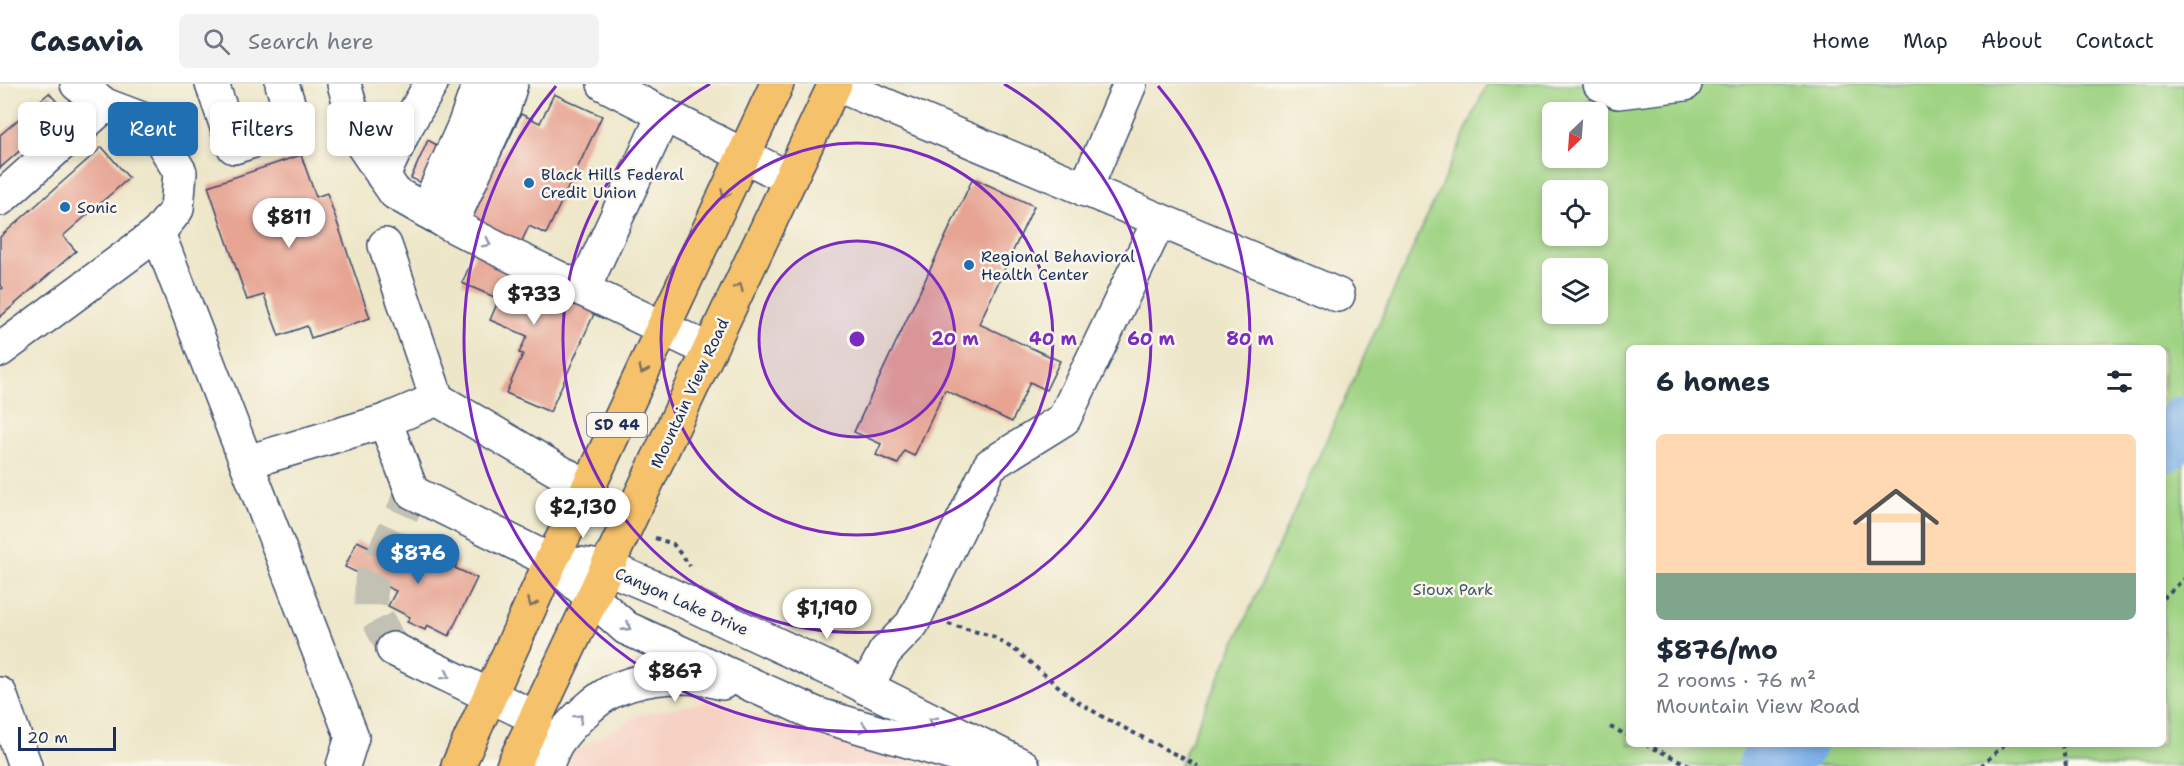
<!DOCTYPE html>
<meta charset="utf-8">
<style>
:root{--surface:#fff;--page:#f2f2f3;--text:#1f2937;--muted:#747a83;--line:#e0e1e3;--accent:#1f6fb2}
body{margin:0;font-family:"Shantell Sans",sans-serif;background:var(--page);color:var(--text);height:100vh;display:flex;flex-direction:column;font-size:22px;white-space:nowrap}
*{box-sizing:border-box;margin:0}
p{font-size:20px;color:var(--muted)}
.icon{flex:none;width:33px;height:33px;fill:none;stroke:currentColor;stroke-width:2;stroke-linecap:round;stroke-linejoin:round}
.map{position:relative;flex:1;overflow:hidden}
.details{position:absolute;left:1626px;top:261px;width:540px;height:402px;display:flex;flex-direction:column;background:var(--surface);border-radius:9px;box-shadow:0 3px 9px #0003}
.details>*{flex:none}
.banner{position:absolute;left:18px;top:18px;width:570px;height:54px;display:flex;gap:12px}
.needle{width:39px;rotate:205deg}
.controls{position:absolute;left:1542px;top:18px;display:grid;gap:12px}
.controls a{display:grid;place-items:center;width:66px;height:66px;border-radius:9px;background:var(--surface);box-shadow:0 3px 9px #0003;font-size:30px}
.scale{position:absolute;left:18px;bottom:15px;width:98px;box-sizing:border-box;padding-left:6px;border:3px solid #1b2f5e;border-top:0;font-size:16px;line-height:21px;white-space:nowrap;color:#1b2f5e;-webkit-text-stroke:4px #fbf7ec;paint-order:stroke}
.price{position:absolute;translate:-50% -51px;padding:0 14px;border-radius:21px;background:#fff;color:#222;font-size:20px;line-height:39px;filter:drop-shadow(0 2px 3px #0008)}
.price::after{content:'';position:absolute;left:50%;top:36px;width:18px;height:14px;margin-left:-9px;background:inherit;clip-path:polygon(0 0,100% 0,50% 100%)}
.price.current{background:var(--accent);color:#fff}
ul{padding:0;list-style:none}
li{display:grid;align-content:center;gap:12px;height:318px;padding:0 30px}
li span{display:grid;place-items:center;height:186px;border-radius:9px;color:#555}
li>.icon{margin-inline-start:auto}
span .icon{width:108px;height:108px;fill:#fffc;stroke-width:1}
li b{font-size:26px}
h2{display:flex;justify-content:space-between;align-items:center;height:72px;padding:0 30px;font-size:26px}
.tag{padding:0 21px;border-radius:9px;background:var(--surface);box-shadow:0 3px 9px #0003;font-size:21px;line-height:54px}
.tag.current{background:var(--accent);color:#fff}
header{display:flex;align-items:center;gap:36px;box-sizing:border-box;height:84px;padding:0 30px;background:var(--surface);border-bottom:2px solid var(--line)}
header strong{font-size:28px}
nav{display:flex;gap:33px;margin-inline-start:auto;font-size:21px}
.search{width:420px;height:54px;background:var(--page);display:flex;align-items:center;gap:15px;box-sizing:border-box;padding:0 21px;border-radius:9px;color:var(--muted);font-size:22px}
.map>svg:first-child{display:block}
.built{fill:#f6d2c4}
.green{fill:#9fd383;stroke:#5d8170;stroke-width:1.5;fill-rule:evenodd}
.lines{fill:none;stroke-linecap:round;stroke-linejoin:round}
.river{stroke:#79aee7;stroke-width:58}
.building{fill:#e7a493}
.minor-tunnel{stroke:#c3c1b3;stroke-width:33;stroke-dasharray:33 16;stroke-linecap:butt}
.minor-casing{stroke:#3a4a6e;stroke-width:36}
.major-casing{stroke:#3a4a6e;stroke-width:36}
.path{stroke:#3a4a6e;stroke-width:4;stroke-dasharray:4.5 4.5;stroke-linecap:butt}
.minor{stroke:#fff;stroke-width:33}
.major{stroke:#f5c16b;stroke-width:33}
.oneway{stroke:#7d7164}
.oneway2{stroke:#8d97ae}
.ring{fill:none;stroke:#7b2cbf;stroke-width:3}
.poi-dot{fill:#1f6fb2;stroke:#fbf7ec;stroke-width:2}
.labels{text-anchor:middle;stroke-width:5;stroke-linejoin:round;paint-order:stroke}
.shield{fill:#fbf7ec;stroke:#5e6b89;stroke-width:1.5}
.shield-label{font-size:15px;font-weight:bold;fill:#1b2f5e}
.poi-label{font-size:16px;fill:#1b2f5e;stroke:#fbf7ec;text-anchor:start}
.street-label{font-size:16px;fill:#1b2f5e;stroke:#fbf7ec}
.park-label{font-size:16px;fill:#3c5867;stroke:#fbf7ec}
.centre{fill:#7b2cbf;stroke:#fbf7ec;stroke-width:3}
.ring-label{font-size:18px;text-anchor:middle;font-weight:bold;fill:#7b2cbf;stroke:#fbf7ec;stroke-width:5;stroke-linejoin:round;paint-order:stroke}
</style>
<header>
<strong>Casavia</strong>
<div class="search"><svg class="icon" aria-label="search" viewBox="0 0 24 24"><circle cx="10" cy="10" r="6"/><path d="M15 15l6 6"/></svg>Search here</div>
<nav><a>Home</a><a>Map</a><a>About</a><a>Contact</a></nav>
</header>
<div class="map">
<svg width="2184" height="682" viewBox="0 0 2184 682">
<rect width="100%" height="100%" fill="#fbf7ec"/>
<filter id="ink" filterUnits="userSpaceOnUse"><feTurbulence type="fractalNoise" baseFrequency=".0167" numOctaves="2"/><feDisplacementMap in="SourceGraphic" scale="12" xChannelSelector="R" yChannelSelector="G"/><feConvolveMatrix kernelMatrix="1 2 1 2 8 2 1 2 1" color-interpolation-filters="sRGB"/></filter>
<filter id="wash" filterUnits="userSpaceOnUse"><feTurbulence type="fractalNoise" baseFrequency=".008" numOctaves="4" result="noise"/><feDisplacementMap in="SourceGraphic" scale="24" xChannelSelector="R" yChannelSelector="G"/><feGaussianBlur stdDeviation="1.35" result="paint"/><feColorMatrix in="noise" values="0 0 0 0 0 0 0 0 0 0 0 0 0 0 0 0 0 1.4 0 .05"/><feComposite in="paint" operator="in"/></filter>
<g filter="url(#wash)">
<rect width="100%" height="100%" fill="#ede6c8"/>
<polygon class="built" points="707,618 932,682 568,682 574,668 639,631"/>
<path class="green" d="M1487 0H2184V682H1179ZM1552 28H1598V74H1552ZM1552 106H1598V152H1552ZM1552 184H1598V230H1552ZM1629 264H2163V660H1629Z"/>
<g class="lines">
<g class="river">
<polyline points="2163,360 2184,341"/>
<polyline points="1767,682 1774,674 1797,660"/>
</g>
</g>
<g id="blocks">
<g class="building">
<polygon points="49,9 65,27 0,84 0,51"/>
<polygon points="554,10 602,32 546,150 529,142 519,163 469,140 477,124 411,94 428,56 442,64 477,63 500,74 521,30 540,39"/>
<polygon points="102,63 129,94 63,152 76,167 0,233 0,206 3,204 0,200 0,153"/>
<polygon points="301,71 316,113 327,109 370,234 311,254 307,242 279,252 264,211 247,216 208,102"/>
<polygon points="973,94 1034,122 979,240 1060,277 1046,306 1030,298 1012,338 945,306 914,372 904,367 898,380 876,371 881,360 854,348"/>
<polygon points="476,167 598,221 550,328 506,309 523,270 519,269 527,252 490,236 499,215 462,199"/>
<polygon points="357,457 409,481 417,464 432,471 435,465 458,476 455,484 477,494 449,552 427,541 425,546 407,538 410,533 388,522 396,507 345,483"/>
</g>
</g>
</g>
<g filter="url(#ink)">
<use href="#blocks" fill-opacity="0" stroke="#3a4a6e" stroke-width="1.5"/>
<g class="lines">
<polyline class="minor-tunnel" points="393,565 371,522 371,496 412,408"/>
<defs>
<g id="minor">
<polyline points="77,0 105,21 150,38 180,88 177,125 158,149 352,653 343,682"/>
<polyline points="212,0 234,63 296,44 282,0"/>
<polyline points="344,0 361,59 395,109 444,137 500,166 709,266"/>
<polyline points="604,0 790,95"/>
<polyline points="835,0 1338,211"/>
<polyline points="1600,0 1618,8 1685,0"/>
<polyline points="383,92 405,45 431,0"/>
<polyline points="1085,106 1130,0"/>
<polyline points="0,115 105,21"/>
<polyline points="426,127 464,42 479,0"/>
<polyline points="451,140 504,23 511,0"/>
<polyline points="385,161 437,315 562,389 589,402"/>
<polyline points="583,206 664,30"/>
<polyline points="0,266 158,149"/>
<polyline points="385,337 412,408 551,477 626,544 816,630 993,682"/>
<polyline points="247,378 385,337 437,315"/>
<polyline points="580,480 608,484 658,505 838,589 1023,682"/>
<polyline points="393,565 536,634"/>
<polyline points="866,604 885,568 912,540 990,381 1064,335 1159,137"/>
<polyline points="0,610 25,682"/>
<path d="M546 682C550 674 553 664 558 657 571 639 597 613 617 605 648 592 690 589 722 599"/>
</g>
<g id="major">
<polyline points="458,682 551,477 589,402 777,0"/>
<polyline points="513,682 835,0"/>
</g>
</defs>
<use href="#minor" class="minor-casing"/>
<use href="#major" class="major-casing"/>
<g class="path">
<polyline points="655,454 673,460 690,482"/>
<polyline points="2163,514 2184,495"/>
<polyline points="802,533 837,538 866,538"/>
<polyline points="948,540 992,552 1018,568 1072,614 1103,633 1198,682"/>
<polyline points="1610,643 1629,652"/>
<polyline points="1645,660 1691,682"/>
<polyline points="2062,660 2066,682"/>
<polyline points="1981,682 2005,660"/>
</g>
<use href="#minor" class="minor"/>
<use href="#major" class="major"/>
</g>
<defs><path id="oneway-chevron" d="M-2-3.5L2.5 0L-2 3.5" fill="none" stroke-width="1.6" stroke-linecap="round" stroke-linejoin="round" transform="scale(1.5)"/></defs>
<g class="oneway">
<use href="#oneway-chevron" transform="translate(725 110) rotate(115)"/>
<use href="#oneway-chevron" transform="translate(739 203) rotate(-65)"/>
<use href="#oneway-chevron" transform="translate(643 286) rotate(115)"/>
<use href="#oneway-chevron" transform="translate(532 519) rotate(114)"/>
</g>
<g class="oneway2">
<use href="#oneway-chevron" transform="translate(487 159) rotate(27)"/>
<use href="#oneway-chevron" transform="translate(627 543) rotate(33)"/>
<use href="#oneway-chevron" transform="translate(446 591) rotate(27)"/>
<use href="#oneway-chevron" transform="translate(579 634) rotate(-45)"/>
<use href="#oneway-chevron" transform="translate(933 637) rotate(-153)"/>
<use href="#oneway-chevron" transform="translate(864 644) rotate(16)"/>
</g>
</g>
<circle cx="857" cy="255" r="98" fill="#7b2cbf" fill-opacity=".12"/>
<g class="ring">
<circle cx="857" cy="255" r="98"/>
<circle cx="857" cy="255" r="196"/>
<path d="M1004 0A294 294 0 1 1 710 0"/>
<path d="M1158 2A393 393 0 1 1 556 2"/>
</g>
<g class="poi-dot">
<circle cx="529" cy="99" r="6"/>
<circle cx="65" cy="123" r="6"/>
<circle cx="969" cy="181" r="6"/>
</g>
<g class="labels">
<rect class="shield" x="587" y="329" width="60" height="24" rx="4.5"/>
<g class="shield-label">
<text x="617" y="346">SD 44</text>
</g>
<g class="poi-label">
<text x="541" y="96">Black Hills Federal<tspan x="541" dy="18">Credit Union</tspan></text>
<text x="77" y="129">Sonic</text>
<text x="981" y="178">Regional Behavioral<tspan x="981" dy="18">Health Center</tspan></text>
</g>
<g class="street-label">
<text transform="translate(689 309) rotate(-65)" y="6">Mountain View Road</text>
<text transform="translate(682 517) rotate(24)" y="6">Canyon Lake Drive</text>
</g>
<g class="park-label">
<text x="1453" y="511">Sioux Park</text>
</g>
</g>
<circle cx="857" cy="255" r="9" class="centre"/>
<g class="ring-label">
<text x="955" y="261">20 m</text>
<text x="1053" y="261">40 m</text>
<text x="1151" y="261">60 m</text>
<text x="1250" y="261">80 m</text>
</g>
</svg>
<div class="controls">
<a><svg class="needle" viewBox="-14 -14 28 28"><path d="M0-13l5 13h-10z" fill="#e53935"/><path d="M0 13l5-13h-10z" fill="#747a83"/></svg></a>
<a><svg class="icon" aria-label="locate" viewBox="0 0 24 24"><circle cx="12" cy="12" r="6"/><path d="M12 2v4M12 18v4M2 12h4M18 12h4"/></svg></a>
<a><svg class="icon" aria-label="layers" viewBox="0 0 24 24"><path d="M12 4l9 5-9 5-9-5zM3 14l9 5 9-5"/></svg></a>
</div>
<div class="scale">20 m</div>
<b class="price" style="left:289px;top:165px">$811</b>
<b class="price" style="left:534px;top:242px">$733</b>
<b class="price" style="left:583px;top:455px">$2,130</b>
<b class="price current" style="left:418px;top:501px">$876</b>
<b class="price" style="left:827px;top:556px">$1,190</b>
<b class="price" style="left:675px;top:619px">$867</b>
<div class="banner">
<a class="tag">Buy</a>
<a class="tag current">Rent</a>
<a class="tag">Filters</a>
<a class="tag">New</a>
</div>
<section class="details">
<h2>6 homes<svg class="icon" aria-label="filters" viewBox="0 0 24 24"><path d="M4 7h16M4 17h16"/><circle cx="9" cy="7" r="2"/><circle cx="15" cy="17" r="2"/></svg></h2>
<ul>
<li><span style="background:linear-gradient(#ffd9b3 75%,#7fa58c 0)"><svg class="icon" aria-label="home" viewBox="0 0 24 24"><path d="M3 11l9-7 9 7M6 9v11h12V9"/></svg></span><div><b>$876/mo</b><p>2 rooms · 76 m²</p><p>Mountain View Road</p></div></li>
</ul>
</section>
</div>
